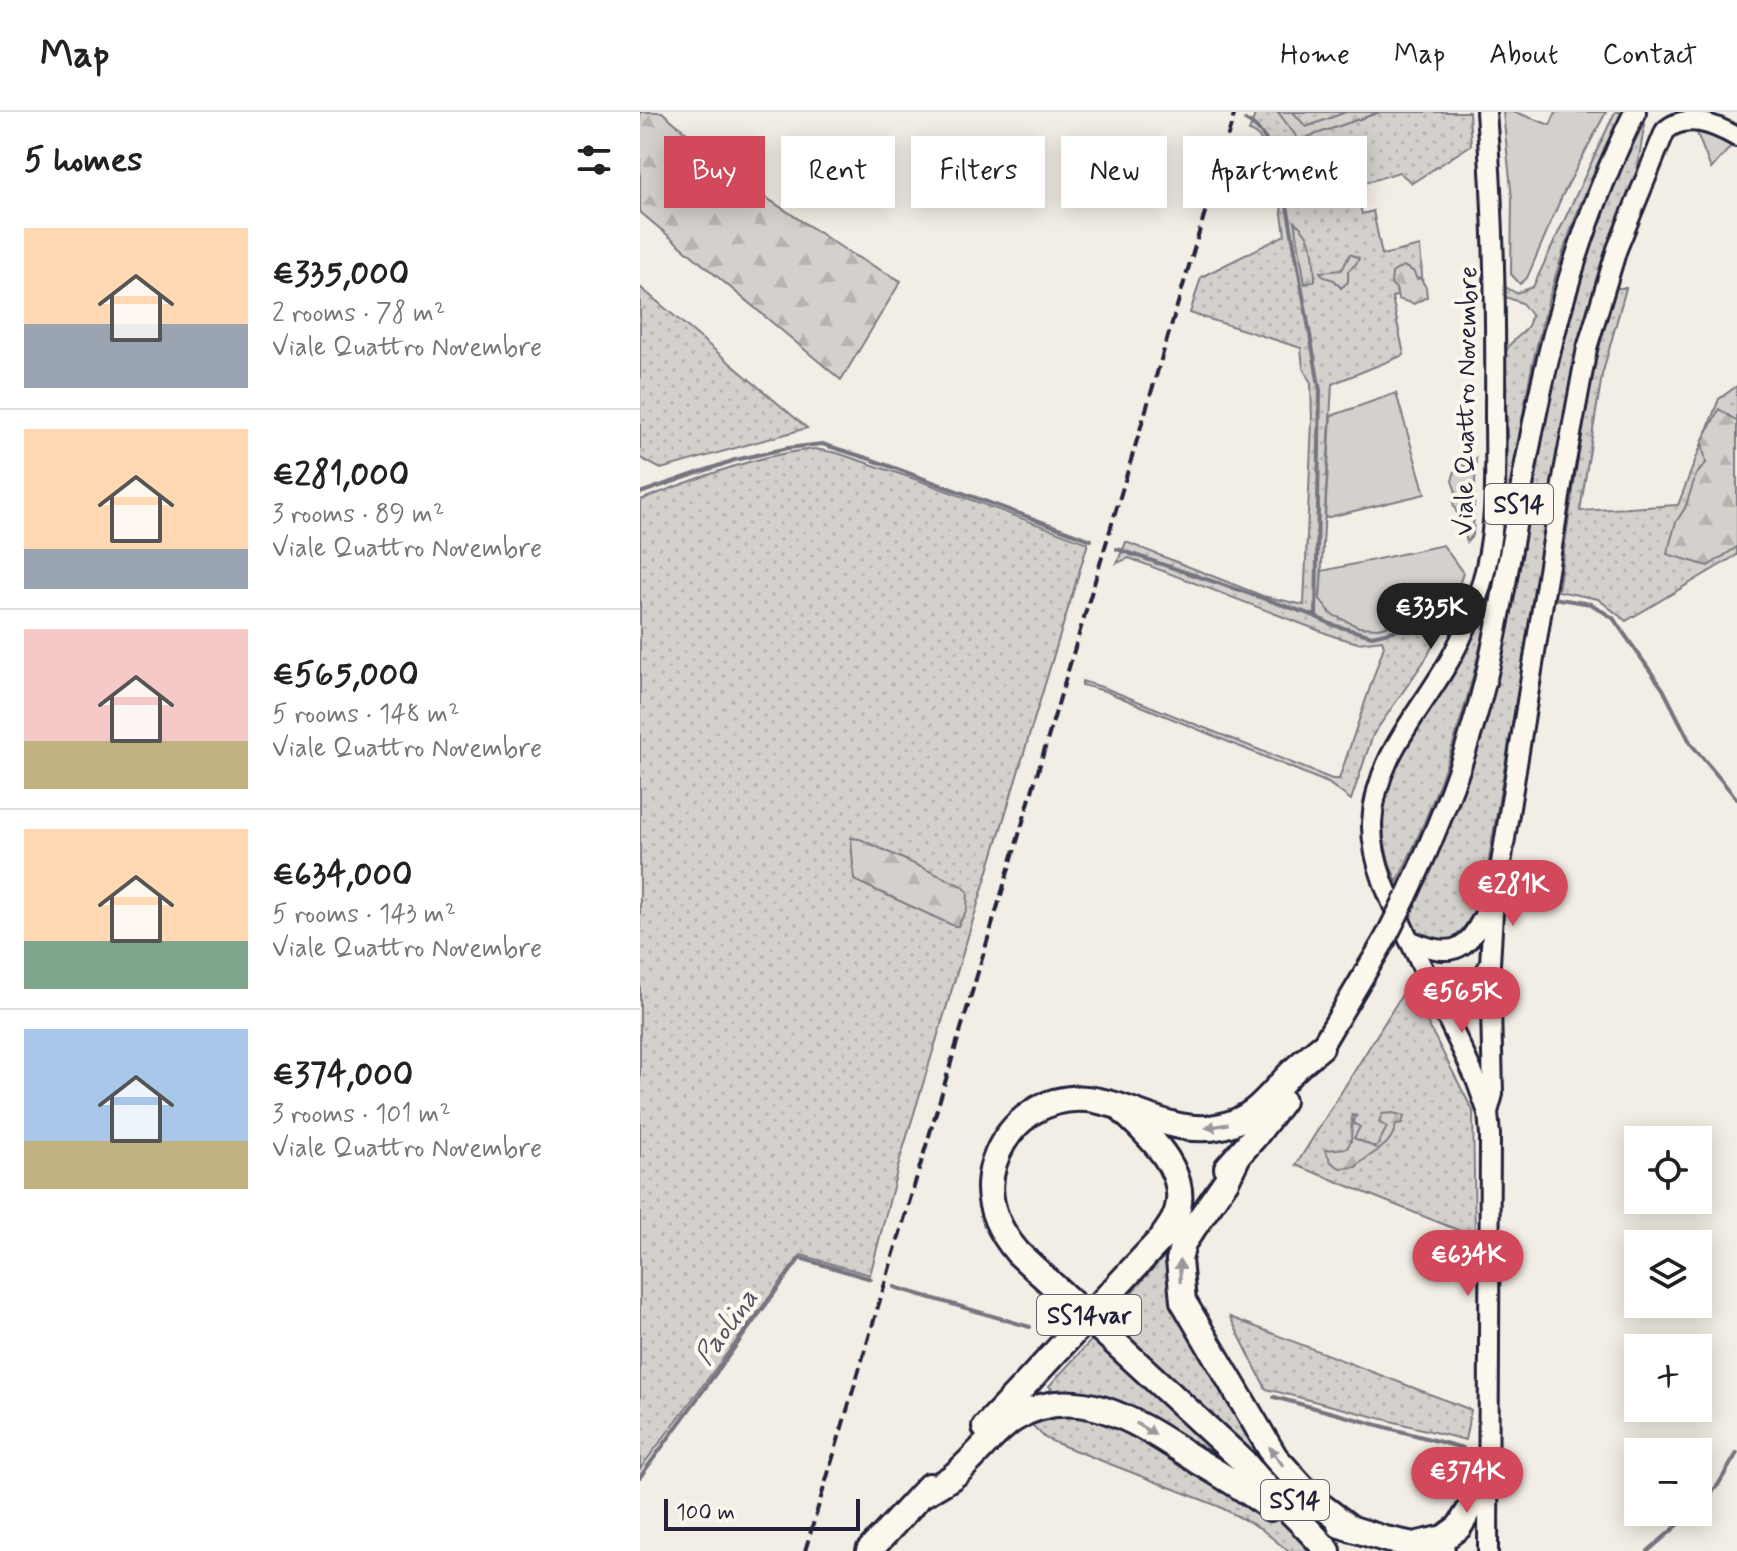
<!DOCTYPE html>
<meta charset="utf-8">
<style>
:root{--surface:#fff;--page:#f2f2f2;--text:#222;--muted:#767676;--line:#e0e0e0;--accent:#d1495b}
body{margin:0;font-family:Mynerve,sans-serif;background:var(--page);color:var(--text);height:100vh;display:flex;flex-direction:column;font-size:30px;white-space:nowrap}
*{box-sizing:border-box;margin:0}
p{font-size:26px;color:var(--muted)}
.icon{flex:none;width:44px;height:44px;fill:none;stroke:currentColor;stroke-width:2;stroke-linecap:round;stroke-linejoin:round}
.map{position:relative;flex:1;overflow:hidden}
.details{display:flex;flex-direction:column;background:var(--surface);width:640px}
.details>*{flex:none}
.hud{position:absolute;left:24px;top:24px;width:760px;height:72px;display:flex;gap:16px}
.tools{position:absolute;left:984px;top:1014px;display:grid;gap:16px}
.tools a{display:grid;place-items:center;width:88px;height:88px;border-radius:0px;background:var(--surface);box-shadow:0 4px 20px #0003;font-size:40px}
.scale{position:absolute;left:24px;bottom:20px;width:196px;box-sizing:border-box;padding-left:8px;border:4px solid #22223b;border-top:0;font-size:22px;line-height:28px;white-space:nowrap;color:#22223b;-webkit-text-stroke:6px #fbf7ec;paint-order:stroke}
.price{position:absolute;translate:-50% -68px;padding:0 18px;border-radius:28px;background:var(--accent);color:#fff;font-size:26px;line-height:52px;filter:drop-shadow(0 2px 4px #0008)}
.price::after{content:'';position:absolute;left:50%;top:48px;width:24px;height:18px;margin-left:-12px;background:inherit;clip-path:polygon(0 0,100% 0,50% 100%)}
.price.active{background:#222;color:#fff}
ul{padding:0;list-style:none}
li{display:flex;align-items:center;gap:24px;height:200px;padding:0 24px}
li+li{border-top:2px solid var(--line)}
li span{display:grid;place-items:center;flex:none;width:224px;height:160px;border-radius:0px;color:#555}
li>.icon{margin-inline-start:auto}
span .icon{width:96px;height:96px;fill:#fffc;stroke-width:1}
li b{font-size:34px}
h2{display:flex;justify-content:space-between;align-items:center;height:96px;padding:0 24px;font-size:34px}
.pill{padding:0 28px;border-radius:0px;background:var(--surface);box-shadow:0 4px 20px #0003;font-size:28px;line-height:72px}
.pill.active{background:var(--accent);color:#fff}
header{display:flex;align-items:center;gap:48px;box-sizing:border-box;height:112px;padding:0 40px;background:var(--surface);border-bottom:2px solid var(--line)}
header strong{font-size:38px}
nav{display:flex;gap:44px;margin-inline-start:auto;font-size:28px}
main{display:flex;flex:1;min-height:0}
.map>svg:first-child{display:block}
.grass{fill:url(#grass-dots);stroke:#7b7a84;stroke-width:2}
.forest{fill:url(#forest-firs);stroke:#7b7a84;stroke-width:2}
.garden{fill:#d4d1cc;stroke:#7b7a84;stroke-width:2}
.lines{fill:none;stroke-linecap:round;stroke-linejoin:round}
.stream{stroke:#76747f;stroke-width:4}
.secondary-casing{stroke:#22223b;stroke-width:24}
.primary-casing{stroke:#22223b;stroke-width:26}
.highway-casing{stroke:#22223b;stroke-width:30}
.secondary{stroke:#fbf7ec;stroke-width:18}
.primary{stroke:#fbf7ec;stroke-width:20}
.highway{stroke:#fbf7ec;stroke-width:24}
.rail{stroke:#22223b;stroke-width:4;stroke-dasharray:12 6;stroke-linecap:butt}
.primary-bridge-casing{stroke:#22223b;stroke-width:26;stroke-linecap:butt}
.highway-bridge-casing{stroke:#22223b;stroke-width:30;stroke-linecap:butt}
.primary-bridge{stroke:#fbf7ec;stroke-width:20}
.highway-bridge{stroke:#fbf7ec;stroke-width:24}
.oneway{fill:#99979c}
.labels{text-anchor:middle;stroke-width:8;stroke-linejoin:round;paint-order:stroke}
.shield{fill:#fbf7ec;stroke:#636270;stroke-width:2}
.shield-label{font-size:24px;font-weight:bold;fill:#22223b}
.street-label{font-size:26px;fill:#22223b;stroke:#fbf7ec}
.water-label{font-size:28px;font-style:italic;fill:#535263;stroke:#fbf7ec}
</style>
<header>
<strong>Map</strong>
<nav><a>Home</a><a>Map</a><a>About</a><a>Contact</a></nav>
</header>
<main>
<section class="details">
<h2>5 homes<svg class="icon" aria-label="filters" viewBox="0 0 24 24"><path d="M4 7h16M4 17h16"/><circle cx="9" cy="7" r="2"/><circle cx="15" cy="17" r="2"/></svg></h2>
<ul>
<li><span style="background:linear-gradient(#ffd9b3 60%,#9aa5b1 0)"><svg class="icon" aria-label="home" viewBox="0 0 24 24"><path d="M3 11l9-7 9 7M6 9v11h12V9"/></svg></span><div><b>€335,000</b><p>2 rooms · 78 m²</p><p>Viale Quattro Novembre</p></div></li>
<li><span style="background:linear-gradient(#ffd9b3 75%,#9aa5b1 0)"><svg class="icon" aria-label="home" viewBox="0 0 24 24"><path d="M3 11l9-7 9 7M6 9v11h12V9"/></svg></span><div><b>€281,000</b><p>3 rooms · 89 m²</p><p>Viale Quattro Novembre</p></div></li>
<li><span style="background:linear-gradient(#f6c9c9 70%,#c2b280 0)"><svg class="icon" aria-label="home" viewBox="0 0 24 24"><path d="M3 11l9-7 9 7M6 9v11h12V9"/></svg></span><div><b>€565,000</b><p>5 rooms · 148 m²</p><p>Viale Quattro Novembre</p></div></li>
<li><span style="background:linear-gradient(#ffd9b3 70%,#7fa58c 0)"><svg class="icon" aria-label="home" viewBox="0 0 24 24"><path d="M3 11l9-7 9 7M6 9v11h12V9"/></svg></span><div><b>€634,000</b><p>5 rooms · 143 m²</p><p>Viale Quattro Novembre</p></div></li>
<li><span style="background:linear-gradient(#a9c7e8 70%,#c2b280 0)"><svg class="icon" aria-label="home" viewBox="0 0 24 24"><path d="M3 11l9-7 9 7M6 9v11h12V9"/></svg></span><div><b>€374,000</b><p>3 rooms · 101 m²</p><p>Viale Quattro Novembre</p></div></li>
</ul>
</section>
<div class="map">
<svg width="1097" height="1439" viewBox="0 0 1097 1439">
<defs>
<pattern id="grass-dots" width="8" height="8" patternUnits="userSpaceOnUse" patternTransform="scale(2)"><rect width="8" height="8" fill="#d4d1cc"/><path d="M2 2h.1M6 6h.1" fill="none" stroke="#b6b3b0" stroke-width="1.8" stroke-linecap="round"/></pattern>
<pattern id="forest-firs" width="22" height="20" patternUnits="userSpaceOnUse" patternTransform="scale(2)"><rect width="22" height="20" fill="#d4d1cc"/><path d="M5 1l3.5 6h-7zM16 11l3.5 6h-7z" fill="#b6b3b0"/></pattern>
</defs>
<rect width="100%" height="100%" fill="#f2eee5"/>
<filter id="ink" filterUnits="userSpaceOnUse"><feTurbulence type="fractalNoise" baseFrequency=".0125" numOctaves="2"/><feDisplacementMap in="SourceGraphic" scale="16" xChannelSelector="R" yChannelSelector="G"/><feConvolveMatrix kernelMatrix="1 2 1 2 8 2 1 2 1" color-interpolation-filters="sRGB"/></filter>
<g filter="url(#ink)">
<g class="grass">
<path d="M616 0H718L720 7 740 0H829L831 33 772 71 759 60 715 74 722 102 733 99 742 143 780 134 783 177 752 185 764 243 692 272 680 487 737 516 810 500 787 545 733 623 711 688 688 671 465 579 442 573V569L465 576 692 667H699L744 534 742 528 718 531 696 525 489 446 477 451 486 430 623 484 664 493 672 309 671 271 663 256 661 236 550 201 561 165 645 123C641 98 636 27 609 19Z"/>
<path d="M975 0H982C971 24 959 47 949 72 927 123 910 178 897 233 881 298 874 364 862 430 841 548 811 662 757 770 707 664 805 597 840 506 862 446 867 380 867 315 867 292 862 266 865 243 867 230 881 225 887 215 890 212 890 207 891 203L882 191 863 184 862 173 876 181 893 175Z"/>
<path d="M1005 9 995 71 967 137 944 209 928 286 844 776 834 811 810 833 781 825 772 812 771 803C806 723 839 643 859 558 876 483 889 407 902 331 908 298 912 263 920 230 940 153 969 79 1005 9Z"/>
<polygon points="0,175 167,316 21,357 0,346"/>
<polygon points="976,176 986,176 962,263 940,399 1038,393 1079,287 1097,274 1097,443 986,509 958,487 918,479 949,271"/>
<path d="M175 337 197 341 275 367 448 431 261 1044 230 1163 161 1143 0 1357V388C57 367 114 343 175 337Z"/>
<polygon points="768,873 833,999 835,1125 656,1053"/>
<polygon points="532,1134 632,1359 466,1210"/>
<polygon points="590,1205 831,1298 825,1328 626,1277"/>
<polygon points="458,1221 619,1376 411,1285 414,1280 409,1274"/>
<polygon points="427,1302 463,1304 638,1404 676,1439 648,1439 620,1416 578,1394 416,1331 405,1326 392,1313"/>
</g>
<g class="forest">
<polygon points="0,0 22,0 110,75 213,143 261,169 201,268 0,100"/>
<polygon points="638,0 653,0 666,15 706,0 740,0 659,28"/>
<path d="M655 110C675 126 674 145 675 169L665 172Z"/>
<polygon points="710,142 719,146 716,152 708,159 708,170 701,176 694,168 684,165 680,160 702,158"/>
<polygon points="763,154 773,159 777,167 780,166 786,175 787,185 774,192 758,187 756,176 751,173 752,161"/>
<polygon points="1079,297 1097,309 1097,435 1068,454 1027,442 1036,410 1045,396 1056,363 1066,351 1062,330"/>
<path d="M836 346 833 423 827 430C825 424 824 416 822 410 817 399 809 393 816 380L812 369 817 352 824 354Z"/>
<polygon points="211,726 220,727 322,774 328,780 327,797 318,814 314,814 214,768"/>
<path d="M753 1001 764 1004 762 1012 756 1013C750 1038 731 1039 716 1055L700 1056 691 1050 685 1038 707 1036 711 1029 712 1003 716 1004 713 1011 720 1015 714 1026 736 1036 747 1015 739 1010 742 1002Z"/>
</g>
<g class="garden">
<polygon points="863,0 875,0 910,13 916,0 966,0 922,84 887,166 880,172 871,162 872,87"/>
<polygon points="1066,17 1093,32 1071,57 1057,21"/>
<polygon points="756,281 785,382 685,406 691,304"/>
<polygon points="803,433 823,461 810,500 737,516 719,515 691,502 680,487 682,459"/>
</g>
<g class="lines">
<g class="stream">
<path d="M605 8C627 19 633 43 642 65L680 279 676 505 693 513 732 524 805 507"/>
<polyline points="0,381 95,348 148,336 182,332 230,347 451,428"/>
<polyline points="477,437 675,504"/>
<polyline points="913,486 951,492 973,506 1023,577 1051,632 1097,687"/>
<polyline points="254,1175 390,1215"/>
<polyline points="634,1285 823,1336 829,1352"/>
<polyline points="0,1365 160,1146 231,1167"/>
<polyline points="1058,1396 1078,1373 1097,1341"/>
<polyline points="1008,1439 1053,1400"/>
</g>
<defs>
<g id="secondary">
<path d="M846 0C854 98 856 198 855 297 855 358 859 417 840 477 833 500 824 522 812 544 782 599 735 644 732 711 731 756 757 802 776 842 796 884 817 925 836 968L848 1001 850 1023 848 1439"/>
<path d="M769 828C816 849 829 837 849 793"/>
<polyline points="792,875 822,879 842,866 850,852"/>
<path d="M848 1000 853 982 850 852 853 801 924 360 947 236 977 137 1025 19C1045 0 1074 12 1097 25"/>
</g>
<g id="primary">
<path d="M766 785C798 717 826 647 844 574 863 497 873 419 888 341 910 223 941 108 995 0"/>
<polyline points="681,935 744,829"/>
</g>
<g id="highway">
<path d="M681 935C670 944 659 953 649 963 628 985 614 1007 582 1014 515 1030 462 959 394 999 374 1012 361 1029 354 1051 343 1085 356 1115 378 1141L603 1349C629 1381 661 1408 688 1439"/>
<path d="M485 1001C511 1025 553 1064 535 1105 532 1112 526 1120 521 1127"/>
<polyline points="598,1044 586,1069 543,1131 539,1148 543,1189 635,1345 676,1390 712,1417"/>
<polyline points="587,1056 616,1023 642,989"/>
<polyline points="345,1315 382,1276"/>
<path d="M280 1384C290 1378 302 1372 312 1365 334 1348 350 1323 374 1307 439 1266 504 1315 558 1349 582 1364 608 1378 630 1396"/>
<polyline points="700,1413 745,1427 802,1439"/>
<polyline points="778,1432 804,1426 819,1415 848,1368"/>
<polyline points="229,1439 289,1374"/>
</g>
</defs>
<use href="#secondary" class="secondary-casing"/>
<use href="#primary" class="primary-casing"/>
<use href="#highway" class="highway-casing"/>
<use href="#secondary" class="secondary"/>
<use href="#primary" class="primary"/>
<use href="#highway" class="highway"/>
<polyline class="rail" points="165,1439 595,0"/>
<defs>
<polyline id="primary-bridge" points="744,829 766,785"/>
<polyline id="highway-bridge" points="382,1276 518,1130"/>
</defs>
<use href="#primary-bridge" class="primary-bridge-casing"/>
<use href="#highway-bridge" class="highway-bridge-casing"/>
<use href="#primary-bridge" class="primary-bridge"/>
<use href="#highway-bridge" class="highway-bridge"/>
</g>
<defs><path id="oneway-solid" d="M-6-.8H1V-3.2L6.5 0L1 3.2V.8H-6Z" transform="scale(2)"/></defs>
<g class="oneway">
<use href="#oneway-solid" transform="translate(577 1014) rotate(170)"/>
<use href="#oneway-solid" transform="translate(540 1159) rotate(-91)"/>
<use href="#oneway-solid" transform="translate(506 1317) rotate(31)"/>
<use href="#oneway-solid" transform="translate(636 1344) rotate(-126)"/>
</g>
</g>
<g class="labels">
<g class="shield">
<rect x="845" y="372" width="68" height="40" rx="6"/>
<rect x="397" y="1183" width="104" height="40" rx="6"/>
<rect x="621" y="1368" width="68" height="40" rx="6"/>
</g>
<g class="shield-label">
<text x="879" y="400">SS14</text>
<text x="449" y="1211">SS14var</text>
<text x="655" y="1396">SS14</text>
</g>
<g class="street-label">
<text transform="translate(825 289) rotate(-89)" y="9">Viale Quattro Novembre</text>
</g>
<g class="water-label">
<text transform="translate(85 1214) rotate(-54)" y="10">Paolina</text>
</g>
</g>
</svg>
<div class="tools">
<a><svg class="icon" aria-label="locate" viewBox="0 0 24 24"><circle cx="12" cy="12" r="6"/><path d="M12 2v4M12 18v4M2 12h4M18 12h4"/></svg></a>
<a><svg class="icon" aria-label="layers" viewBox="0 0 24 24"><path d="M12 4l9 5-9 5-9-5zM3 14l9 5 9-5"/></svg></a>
<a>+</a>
<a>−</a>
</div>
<div class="scale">100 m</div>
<b class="price active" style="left:791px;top:539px">€335K</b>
<b class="price" style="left:873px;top:816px">€281K</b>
<b class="price" style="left:822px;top:923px">€565K</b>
<b class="price" style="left:828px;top:1186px">€634K</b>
<b class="price" style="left:827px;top:1403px">€374K</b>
<div class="hud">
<a class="pill active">Buy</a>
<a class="pill">Rent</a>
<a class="pill">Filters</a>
<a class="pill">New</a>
<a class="pill">Apartment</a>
</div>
</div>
</main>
